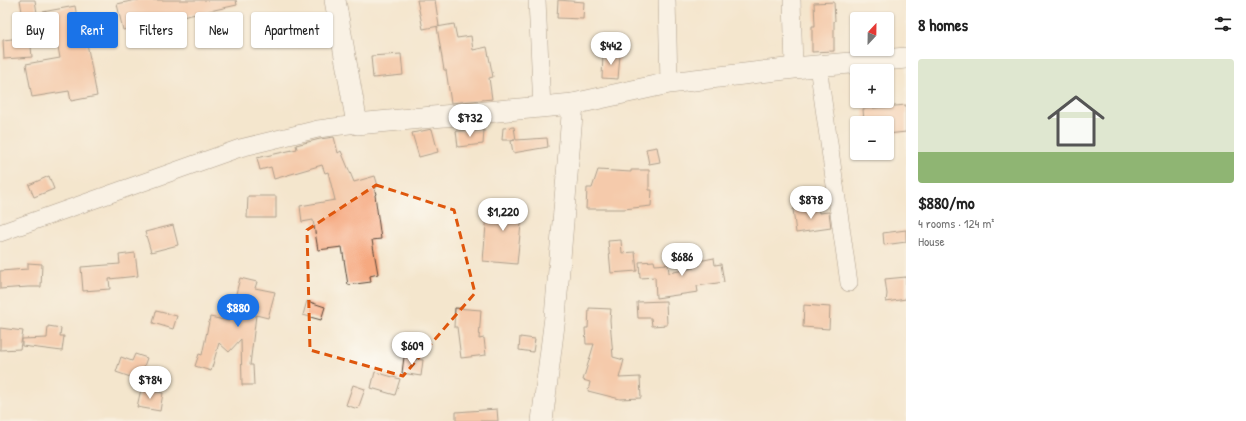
<!DOCTYPE html>
<meta charset="utf-8">
<style>
:root{--surface:#fff;--page:#f2f2f2;--text:#222;--muted:#767676;--accent:#1a73e8}
body{margin:0;font-family:"Patrick Hand",sans-serif;background:var(--page);color:var(--text);height:100vh;display:flex;flex-direction:column;font-size:15px;white-space:nowrap}
*{box-sizing:border-box;margin:0}
p{font-size:13px;color:var(--muted)}
.icon{flex:none;width:22px;height:22px;fill:none;stroke:currentColor;stroke-width:2;stroke-linecap:round;stroke-linejoin:round}
.map{position:relative;flex:1;overflow:hidden}
.drawer{display:flex;flex-direction:column;background:var(--surface);width:340px}
.drawer>*{flex:none}
.banner{position:absolute;left:12px;top:12px;width:380px;height:36px;display:flex;gap:8px}
.needle{width:26px;rotate:22deg}
.buttons{position:absolute;left:850px;top:12px;display:grid;gap:8px}
.buttons a{display:grid;place-items:center;width:44px;height:44px;border-radius:4px;background:var(--surface);box-shadow:0 1px 3px #0004;font-size:20px}
.price{position:absolute;translate:-50% -34px;padding:0 9px;border-radius:14px;background:#fff;color:#222;font-size:13px;line-height:26px;filter:drop-shadow(0 1px 2px #0008)}
.price::after{content:'';position:absolute;left:50%;top:24px;width:12px;height:9px;margin-left:-6px;background:inherit;clip-path:polygon(0 0,100% 0,50% 100%)}
.price.current{background:var(--accent);color:#fff}
ul{padding:0;list-style:none}
li{display:grid;align-content:center;gap:8px;height:212px;padding:0 12px}
li span{display:grid;place-items:center;height:124px;border-radius:4px;color:#555}
li>.icon{margin-inline-start:auto}
span .icon{width:72px;height:72px;fill:#fffc;stroke-width:1}
li b{font-size:17px}
h2{display:flex;justify-content:space-between;align-items:center;height:48px;padding:0 12px;font-size:17px}
.chip{padding:0 14px;border-radius:4px;background:var(--surface);box-shadow:0 1px 3px #0004;font-size:14px;line-height:36px}
.chip.current{background:var(--accent);color:#fff}
main{display:flex;flex:1;min-height:0}
.map>svg:first-child{display:block}
.building{fill:#f6a980}
.lines{fill:none;stroke-linecap:round;stroke-linejoin:round}
.minor-casing{stroke:#574638;stroke-width:18}
.tertiary-casing{stroke:#574638;stroke-width:22}
.minor{stroke:#fff;stroke-width:17}
.tertiary{stroke:#fff;stroke-width:21}
.marked{fill:none;stroke:#df570d;stroke-width:3;stroke-dasharray:8 5;stroke-linejoin:round}
</style>
<main>
<div class="map">
<svg width="906" height="421" viewBox="0 0 906 421">
<rect width="100%" height="100%" fill="#fdfcf7"/>
<filter id="ink" filterUnits="userSpaceOnUse"><feTurbulence type="fractalNoise" baseFrequency=".025" numOctaves="2"/><feDisplacementMap in="SourceGraphic" scale="8" xChannelSelector="R" yChannelSelector="G"/><feConvolveMatrix kernelMatrix="1 2 1 2 8 2 1 2 1" color-interpolation-filters="sRGB"/></filter>
<filter id="wash" filterUnits="userSpaceOnUse"><feTurbulence type="fractalNoise" baseFrequency=".012" numOctaves="4" result="noise"/><feDisplacementMap in="SourceGraphic" scale="16" xChannelSelector="R" yChannelSelector="G"/><feGaussianBlur stdDeviation="0.9" result="paint"/><feColorMatrix in="noise" values="0 0 0 0 0 0 0 0 0 0 0 0 0 0 0 0 0 1.4 0 .05"/><feComposite in="paint" operator="in"/></filter>
<g filter="url(#wash)">
<rect width="100%" height="100%" fill="#f4e6cd"/>
<g id="blocks">
<g class="building">
<polygon points="20,0 35,0 37,13 75,6 81,39 86,38 97,96 71,101 69,91 32,97 26,64 60,58 55,30 26,35"/>
<polygon points="136,0 236,0 237,5 123,30 117,4"/>
<polygon points="417,0 435,0 439,26 423,29"/>
<polygon points="558,0 584,2 583,19 557,18"/>
<polygon points="834,2 835,21 834,21 834,51 812,52 812,26 815,26 814,3"/>
<polygon points="454,24 457,38 471,36 473,50 487,47 493,77 489,78 492,99 451,103 446,70 444,70 437,27"/>
<polygon points="30,37 32,57 4,59 3,40"/>
<polygon points="401,54 403,75 373,78 371,56"/>
<polygon points="603,54 620,55 618,79 602,78"/>
<polygon points="906,105 906,132 887,134 887,123 864,123 863,109"/>
<polygon points="514,127 516,140 547,138 548,147 513,153 511,141 515,140 502,140 503,128"/>
<polygon points="432,129 438,152 419,157 412,133"/>
<polygon points="484,130 483,144 458,147 456,131"/>
<polygon points="334,137 338,153 341,151 354,182 375,176 378,186 374,188 376,194 375,195 381,239 372,240 378,274 370,276 371,282 348,285 342,247 318,250 313,220 302,222 300,206 335,200 328,172 325,173 322,165 274,179 271,167 260,170 257,158 297,149 296,145 320,139"/>
<polygon points="657,147 660,162 649,164 646,149"/>
<polygon points="598,170 631,172 631,170 649,170 649,190 652,190 651,206 624,209 586,209 587,188 592,188"/>
<polygon points="49,176 54,189 34,197 29,185"/>
<polygon points="248,196 276,196 276,218 247,218"/>
<polygon points="488,201 523,204 517,264 483,261"/>
<polygon points="818,206 819,213 829,212 831,228 796,233 793,209"/>
<polygon points="173,225 178,245 151,252 145,232"/>
<polygon points="906,230 906,242 884,245 883,233"/>
<polygon points="621,240 622,253 635,252 637,271 611,273 608,241"/>
<polygon points="135,253 138,276 109,279 110,289 83,291 81,267 120,264 119,255"/>
<polygon points="714,258 715,265 721,264 724,282 697,286 698,292 656,298 655,277 640,278 639,262 654,261 655,265 668,264 669,273 694,268 694,266 700,265 699,261"/>
<polygon points="28,263 42,264 41,287 28,287 0,289 0,271 28,269"/>
<polygon points="906,277 906,299 886,302 887,294 885,279"/>
<polygon points="240,278 257,282 255,288 275,292 268,318 256,315 250,365 253,365 254,385 242,385 241,339 229,352 219,343 211,371 195,366 199,354 202,355 210,317 229,321"/>
<polygon points="307,301 325,307 321,320 303,315"/>
<polygon points="666,301 667,325 652,326 651,318 638,318 637,302"/>
<polygon points="804,305 830,307 829,329 803,327"/>
<polygon points="455,308 481,310 479,339 484,338 486,355 461,358 457,327 454,327"/>
<polygon points="589,308 611,309 610,320 613,357 624,360 619,378 640,377 641,398 620,399 588,391 590,382 583,380 594,344 586,344 585,328 588,328"/>
<polygon points="156,311 177,316 173,329 153,323"/>
<polygon points="48,326 61,328 60,336 64,336 62,351 22,346 22,339 47,338"/>
<polygon points="0,328 23,331 20,349 0,350"/>
<polygon points="520,337 535,339 533,352 519,350"/>
<polygon points="135,354 147,358 139,380 116,372 121,357 132,361"/>
<polygon points="404,357 423,360 421,376 402,373"/>
<polygon points="375,372 400,379 395,395 371,388"/>
<polygon points="353,385 365,389 358,409 346,405"/>
<polygon points="141,389 163,393 160,411 137,407"/>
<polygon points="497,409 498,421 456,421 456,412"/>
</g>
</g>
</g>
<g filter="url(#ink)">
<use href="#blocks" fill-opacity="0" stroke="#574638" stroke-width="1"/>
<g class="lines">
<defs>
<g id="minor">
<polyline points="537,0 542,108"/>
<polyline points="667,0 669,83"/>
<polyline points="792,0 794,68"/>
<polyline points="818,66 849,283"/>
<polyline points="0,233 240,148 318,129 357,124"/>
</g>
<g id="tertiary">
<polyline points="335,0 357,124 573,104 669,83 794,68 906,58"/>
<polyline points="542,421 555,317 573,104"/>
</g>
</defs>
<use href="#minor" class="minor-casing"/>
<use href="#tertiary" class="tertiary-casing"/>
<use href="#minor" class="minor"/>
<use href="#tertiary" class="tertiary"/>
</g>
</g>
<path d="M0 0H906V421H0ZM376 185 454 210 475 293 403 376 310 350 307 230Z" fill="#f4e6cd" fill-opacity=".55" fill-rule="evenodd"/>
<path class="marked" d="M376 185 454 210 475 293 403 376 310 350 307 230Z"/>
</svg>
<div class="buttons">
<a><svg class="needle" viewBox="-14 -14 28 28"><path d="M0-13l5 13h-10z" fill="#e53935"/><path d="M0 13l5-13h-10z" fill="#767676"/></svg></a>
<a>+</a>
<a>−</a>
</div>
<b class="price" style="left:611px;top:66px">$442</b>
<b class="price" style="left:470px;top:138px">$732</b>
<b class="price" style="left:811px;top:220px">$878</b>
<b class="price" style="left:503px;top:232px">$1,220</b>
<b class="price" style="left:682px;top:277px">$686</b>
<b class="price current" style="left:238px;top:328px">$880</b>
<b class="price" style="left:412px;top:366px">$609</b>
<b class="price" style="left:150px;top:400px">$784</b>
<div class="banner">
<a class="chip">Buy</a>
<a class="chip current">Rent</a>
<a class="chip">Filters</a>
<a class="chip">New</a>
<a class="chip">Apartment</a>
</div>
</div>
<section class="drawer">
<h2>8 homes<svg class="icon" aria-label="filters" viewBox="0 0 24 24"><path d="M4 7h16M4 17h16"/><circle cx="9" cy="7" r="2"/><circle cx="15" cy="17" r="2"/></svg></h2>
<ul>
<li><span style="background:linear-gradient(#dfe7d0 75%,#8fb573 0)"><svg class="icon" aria-label="home" viewBox="0 0 24 24"><path d="M3 11l9-7 9 7M6 9v11h12V9"/></svg></span><div><b>$880/mo</b><p>4 rooms · 124 m²</p><p>House</p></div></li>
</ul>
</section>
</main>
